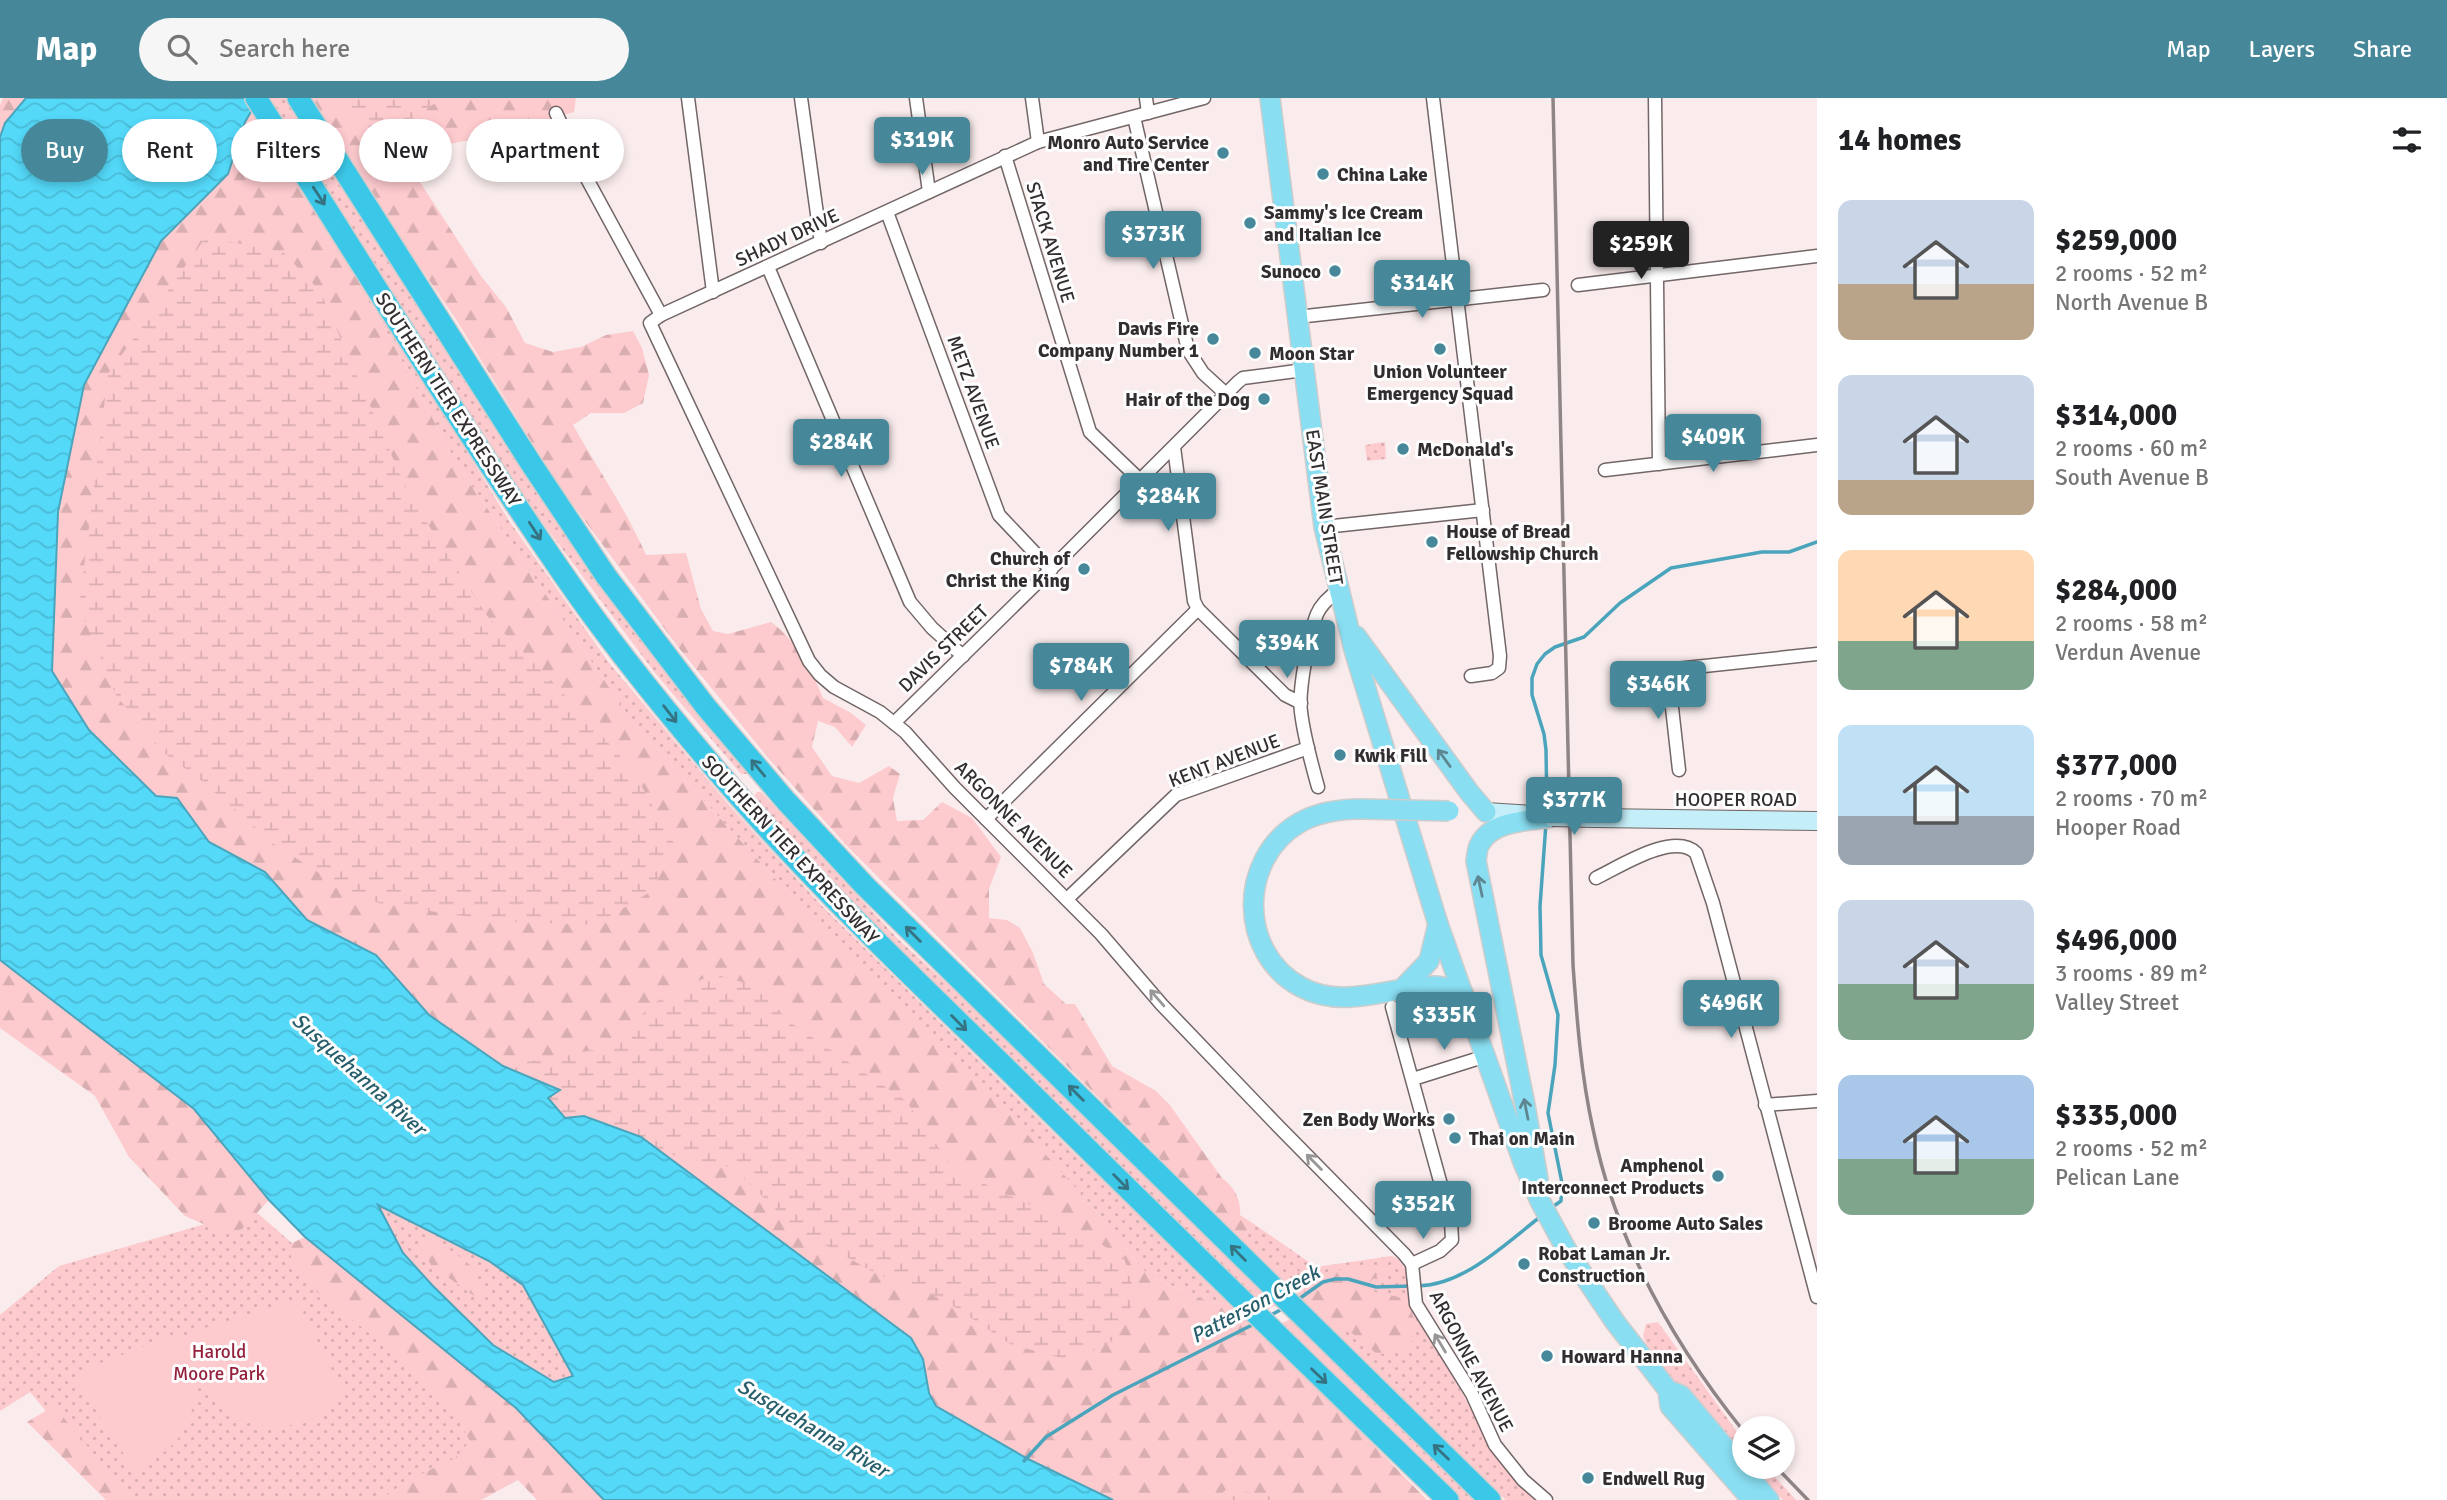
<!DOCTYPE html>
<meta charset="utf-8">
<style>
:root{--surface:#fff;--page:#f6f6f6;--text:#202124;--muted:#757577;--accent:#468899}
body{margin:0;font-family:Signika,sans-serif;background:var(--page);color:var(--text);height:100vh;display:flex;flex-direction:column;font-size:26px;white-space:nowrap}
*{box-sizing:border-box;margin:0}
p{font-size:23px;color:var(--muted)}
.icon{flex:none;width:38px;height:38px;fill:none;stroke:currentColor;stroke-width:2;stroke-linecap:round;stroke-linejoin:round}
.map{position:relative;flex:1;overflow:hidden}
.sheet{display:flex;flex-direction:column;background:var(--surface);width:630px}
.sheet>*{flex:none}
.hud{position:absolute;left:21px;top:21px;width:665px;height:63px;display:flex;gap:14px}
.controls{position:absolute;left:1732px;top:1318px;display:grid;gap:14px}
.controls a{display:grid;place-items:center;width:63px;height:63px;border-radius:50%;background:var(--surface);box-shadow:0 4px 10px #0003;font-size:35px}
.price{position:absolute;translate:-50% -60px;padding:0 16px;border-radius:7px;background:var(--accent);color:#fff;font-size:23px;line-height:46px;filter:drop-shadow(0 2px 4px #0008)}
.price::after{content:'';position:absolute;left:50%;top:42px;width:21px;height:16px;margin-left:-10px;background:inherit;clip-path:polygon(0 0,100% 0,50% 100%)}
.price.current{background:#222;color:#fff}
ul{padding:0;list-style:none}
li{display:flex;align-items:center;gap:21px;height:175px;padding:0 21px}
li span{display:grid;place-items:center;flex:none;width:196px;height:140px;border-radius:14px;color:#555}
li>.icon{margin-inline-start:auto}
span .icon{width:84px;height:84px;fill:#fffc;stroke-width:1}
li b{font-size:30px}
h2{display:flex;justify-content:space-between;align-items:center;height:84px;padding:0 21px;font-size:30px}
.chip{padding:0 24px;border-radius:32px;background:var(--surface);box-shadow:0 4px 10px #0003;font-size:24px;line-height:63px}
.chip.current{background:var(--accent);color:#fff}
header{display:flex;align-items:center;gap:42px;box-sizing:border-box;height:98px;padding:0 35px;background:var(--accent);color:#fff}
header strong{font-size:33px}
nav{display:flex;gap:38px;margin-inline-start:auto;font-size:24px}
.search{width:490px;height:63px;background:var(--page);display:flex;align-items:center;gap:18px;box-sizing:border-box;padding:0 24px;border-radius:38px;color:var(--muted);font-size:26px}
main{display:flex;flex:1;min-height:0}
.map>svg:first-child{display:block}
.green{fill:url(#green-dots)}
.forest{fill:url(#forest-firs)}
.wetland{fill:url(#wetland-marsh)}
.pitch{fill:#fdcace}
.water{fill:url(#water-waves);stroke:#4aa5bc;stroke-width:2;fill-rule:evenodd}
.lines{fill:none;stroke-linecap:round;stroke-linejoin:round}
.stream{stroke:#4aa5bc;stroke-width:3.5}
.street-casing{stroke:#726667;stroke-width:15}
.secondary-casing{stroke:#726667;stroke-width:20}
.primary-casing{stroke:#cecdcd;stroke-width:22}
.highway-casing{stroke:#cecdcd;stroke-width:24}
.street{stroke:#fff;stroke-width:12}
.secondary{stroke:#c4eef8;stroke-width:18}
.primary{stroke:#89def1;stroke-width:19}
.highway{stroke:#3bc8e8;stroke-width:21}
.rail{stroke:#8f8586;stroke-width:3.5}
.secondary-bridge-casing{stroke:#726667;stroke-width:20;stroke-linecap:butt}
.primary-bridge-casing{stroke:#cecdcd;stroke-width:22;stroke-linecap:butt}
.secondary-bridge{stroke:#c4eef8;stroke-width:18}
.primary-bridge{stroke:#89def1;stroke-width:19}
.oneway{stroke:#367382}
.oneway2{stroke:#5e8690}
.oneway3{stroke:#989696}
.poi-dot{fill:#468899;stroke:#fdfdfd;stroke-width:2.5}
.labels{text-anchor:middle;stroke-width:6;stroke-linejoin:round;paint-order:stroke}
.poi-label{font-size:19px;font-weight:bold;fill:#322d2e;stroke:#fdfdfd;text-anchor:start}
.street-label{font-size:19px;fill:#322d2e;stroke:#fdfdfd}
.park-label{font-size:19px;fill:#95203c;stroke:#fdfdfd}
.water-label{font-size:21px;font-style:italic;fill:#275e6b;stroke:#fdfdfd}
</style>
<header>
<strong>Map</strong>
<div class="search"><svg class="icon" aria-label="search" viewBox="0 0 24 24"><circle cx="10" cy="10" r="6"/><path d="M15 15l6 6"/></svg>Search here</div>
<nav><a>Map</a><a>Layers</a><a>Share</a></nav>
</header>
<main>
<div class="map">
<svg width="1817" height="1402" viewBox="0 0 1817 1402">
<defs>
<pattern id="green-dots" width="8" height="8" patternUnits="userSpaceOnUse" patternTransform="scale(1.75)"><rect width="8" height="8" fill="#fdcace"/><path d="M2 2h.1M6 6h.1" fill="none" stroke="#d9aeb1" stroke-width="1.8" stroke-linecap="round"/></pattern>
<pattern id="forest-firs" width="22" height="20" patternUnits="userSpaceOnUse" patternTransform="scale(1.75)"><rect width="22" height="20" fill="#fdcace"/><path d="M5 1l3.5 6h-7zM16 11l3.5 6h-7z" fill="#d9aeb1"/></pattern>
<pattern id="wetland-marsh" width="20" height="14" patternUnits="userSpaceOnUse" patternTransform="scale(1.75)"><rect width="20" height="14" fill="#fdcace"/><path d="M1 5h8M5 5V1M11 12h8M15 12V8" fill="none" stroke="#d9aeb1"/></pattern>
<pattern id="water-waves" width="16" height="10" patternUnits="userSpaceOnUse" patternTransform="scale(1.75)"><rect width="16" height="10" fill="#54d9f9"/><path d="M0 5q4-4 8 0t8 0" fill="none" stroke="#4abbd6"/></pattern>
</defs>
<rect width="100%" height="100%" fill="#faeced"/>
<g class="green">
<polygon points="263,0 292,0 748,669 748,676 741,676 655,575 497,364 415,231"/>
<polygon points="334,136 510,424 610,566 729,707 823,809 1075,1056 1234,1207 1209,1204 1148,1177 1085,1100 791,798 634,626 457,366"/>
<polygon points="1385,344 1386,361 1367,363 1365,347"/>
<polygon points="757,694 761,694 899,842 1004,937 1279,1206 1266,1212 857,812 758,703 754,698"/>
<polygon points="377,1106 489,1163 523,1187 573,1278 554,1284 493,1247 432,1187 403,1155"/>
<polygon points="254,1112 503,1329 416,1402 120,1402 30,1294 0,1313 0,1217 59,1168"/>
<polygon points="1254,1126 1316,1169 1392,1158 1398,1161 1407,1173 1418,1218 1505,1370 1538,1402 1506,1402 1241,1142"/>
<polygon points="1293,1220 1479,1402 1459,1402 1280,1226"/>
<polygon points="1658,1224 1745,1345 1745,1359 1651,1258 1643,1238 1646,1226"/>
<polygon points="1753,1369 1766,1369 1796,1402 1783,1402"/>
</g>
<g class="forest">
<polygon points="3,0 26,0 5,25 0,39 0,7"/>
<path d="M304 0H576L574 14 505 35 434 49 405 61 481 178 506 209 525 245 553 254 581 249 606 237 633 233 642 250 649 277 643 305 624 315H591L573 327C597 370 626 411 646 457L686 455 701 511 713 533 728 536 771 524C796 542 812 572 823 600L851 615 866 627 852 649 835 629 818 623 812 649 832 678 859 685 889 668 900 676 893 700 897 723 923 722 942 704 972 720 1001 759 989 791V820L1007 822 1020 830 1033 855 1044 886 1066 906H1075L1112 968 1156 993 1169 1006 1222 1080C1235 1090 1241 1101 1240 1117L1254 1126 1241 1142 846 747 769 661 678 549 557 385 455 220Z"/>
<polygon points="254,8 334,136 457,366 634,626 791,798 987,992 1085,1100 1148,1177 1209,1204 1234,1207 1249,1219 1427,1402 1113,1402 1028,1361 936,1308 929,1295 923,1261 584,1018 565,1020 548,999 559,991 503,968 429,917 376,857 307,822 265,774 209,744 177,700 156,699 89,632 52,573 58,414 84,287 161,143 228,76 245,24"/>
<polygon points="0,862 194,1011 269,1102 242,1131 224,1135 185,1118 129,1059 95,998 0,930"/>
<polygon points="305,1139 516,1310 604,1402 537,1402 518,1382 481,1402 380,1402 407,1383 455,1360 470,1343 454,1314 383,1246 317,1194 292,1162 288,1147"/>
<polygon points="431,1141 456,1156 475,1171 484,1205 431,1167 418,1144"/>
<polygon points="1371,1166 1393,1170 1399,1178 1377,1177 1363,1191 1407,1201 1416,1227 1415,1239 1401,1255 1377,1256 1352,1235 1334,1227 1294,1181 1294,1172 1312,1177"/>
<polygon points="54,1308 132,1402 106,1402 27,1324"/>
</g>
<g class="wetland">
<path d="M338 0H444C418 15 394 38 364 25 348 18 347 15 338 0Z"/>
<polygon points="206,139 283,154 320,193 409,397 488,519 548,579 632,671 676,749 650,794 596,827 495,823 378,805 338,787 274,746 206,686 159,651 116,597 79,509 108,276"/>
<polygon points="713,876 753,887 791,925 906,1003 954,1072 1057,1119 1124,1160 1136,1199 1114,1242 1072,1263 1010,1246 944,1202 879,1177 796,1131 733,1070 663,1055 641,1039 584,1018 565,1020 548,999 559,992 503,968 604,950 657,903"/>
<polygon points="1228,1390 1284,1401 1285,1402 1214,1402"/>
</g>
<path class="pitch" d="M293 1203 299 1206 344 1296C338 1302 331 1310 324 1314 285 1340 233 1330 205 1294 201 1288 198 1280 195 1274 197 1326 180 1350 134 1372L75 1280 77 1274 179 1235 189 1254 188 1235Z"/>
<path class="water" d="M26 0H259L245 24 228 76 161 143 84 287 58 414 52 573 89 632 156 698 177 700 209 744 265 774 307 822 376 857 429 917 503 968 560 992 548 1000 565 1020 584 1018 641 1039 911 1240 923 1261 929 1295 936 1308 1028 1361 1113 1402H604L516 1310 305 1139 269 1102 194 1011 0 862V39L5 25ZM378 1107 489 1163 523 1187 573 1278 554 1284 493 1247 432 1187 403 1155Z"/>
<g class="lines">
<g class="stream">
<polyline points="1547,714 1546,652 1544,636 1532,597 1532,580 1537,566 1545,556 1555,549 1584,539 1620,505 1671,470 1762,454 1789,454 1817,444"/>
<polyline points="1546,725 1540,808 1541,857 1558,917 1555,967 1548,1015 1562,1085 1561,1103 1551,1110"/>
<path d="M1418 1188C1464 1187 1505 1146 1540 1119"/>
<polyline points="1296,1203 1323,1184 1335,1181 1348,1181 1376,1189 1411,1188"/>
<polyline points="1269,1218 1284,1210"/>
<polyline points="1024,1363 1046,1339 1113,1297 1256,1225"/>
</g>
<defs>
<g id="street">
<polyline points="688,0 713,194"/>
<polyline points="801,0 821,145"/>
<polyline points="916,0 929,94"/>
<polyline points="1032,0 1038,44"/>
<polyline points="1146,0 1148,15"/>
<polyline points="1204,0 1038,44 661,217 650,225 809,563 820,577 834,589 880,614 905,634 955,690 1101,836 1162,907 1278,1028 1404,1156 1412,1166 1416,1206 1472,1296 1495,1347 1523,1382 1546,1402"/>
<polyline points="1433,0 1500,558 1499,570 1492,575 1471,578"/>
<polyline points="1655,0 1659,366"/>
<polyline points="556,15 586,79 661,217"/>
<polyline points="1134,19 1188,252 1203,275 1226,296"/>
<polyline points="1005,58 1090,334 1140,382"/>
<polyline points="887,114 999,417 1051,472"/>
<polyline points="768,169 910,504 932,530 963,558"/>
<polyline points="1578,187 1817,158"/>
<polyline points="1297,219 1543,192"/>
<polyline points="1174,349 1194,503 1198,511 1285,597 1301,605"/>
<polyline points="1605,372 1817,347"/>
<polyline points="1324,429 1483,412"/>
<polyline points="894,625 1042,480 1238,284 1243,280 1304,272"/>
<polyline points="1679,672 1669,583 1670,575 1676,571 1817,556"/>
<path d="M1318 689C1311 664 1304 639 1301 614 1298 593 1309 536 1317 516 1321 506 1330 499 1338 492"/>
<polyline points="986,721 1198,511"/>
<path d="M1596 780C1619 769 1674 733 1696 755L1713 805 1817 1199"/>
<polyline points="1067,801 1176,697 1308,650"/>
<polyline points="1392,909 1451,1123 1452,1142 1440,1153 1412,1166"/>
<polyline points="1413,981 1486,958"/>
<polyline points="1765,1007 1817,1003"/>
</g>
<g id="secondary">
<polyline points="1486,714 1532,717"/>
<polyline points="1596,720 1817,723"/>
</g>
<g id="primary">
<polyline points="1270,0 1324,429 1354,552 1438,826 1523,1064 1540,1103 1566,1151 1615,1224 1668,1292 1670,1308 1752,1402"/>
<polyline points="1356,538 1469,694 1486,714"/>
<path d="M1361 711C1339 711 1318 714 1299 725 1238 761 1238 855 1301 889 1343 912 1388 889 1432 888 1442 887 1453 892 1463 895"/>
<polyline points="1403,890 1429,863 1438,826"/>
<path d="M1538 1081 1525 1007 1476 763C1477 758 1477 750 1480 746 1492 722 1530 723 1552 719"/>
<polyline points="1668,1292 1681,1297 1769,1402"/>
</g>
<g id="highway">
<path d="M256 0C358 159 456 321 563 476 607 540 656 601 706 660 801 774 910 876 1016 980 1159 1122 1303 1262 1448 1402"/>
<polyline points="298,0 532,367 606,478 706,609 786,703 865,788 1490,1402"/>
</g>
</defs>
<use href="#street" class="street-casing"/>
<use href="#secondary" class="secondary-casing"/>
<use href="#primary" class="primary-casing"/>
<use href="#highway" class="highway-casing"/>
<use href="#street" class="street"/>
<use href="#secondary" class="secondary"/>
<use href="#primary" class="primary"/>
<use href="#highway" class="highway"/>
<g class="rail">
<path d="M1553 0 1573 867C1577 922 1581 977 1593 1031 1616 1144 1673 1246 1745 1335"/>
<polyline points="1775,1368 1808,1402"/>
</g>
<defs>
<polyline id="secondary-bridge" points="1552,719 1596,720"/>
<polyline id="primary-bridge" points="1361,711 1449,713"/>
</defs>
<use href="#secondary-bridge" class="secondary-bridge-casing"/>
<use href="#primary-bridge" class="primary-bridge-casing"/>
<use href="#secondary-bridge" class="secondary-bridge"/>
<use href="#primary-bridge" class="primary-bridge"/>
</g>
<defs><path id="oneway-shaft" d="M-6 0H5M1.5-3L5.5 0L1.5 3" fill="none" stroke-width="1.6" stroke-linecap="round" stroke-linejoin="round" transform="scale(1.75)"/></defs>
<g class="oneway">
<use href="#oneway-shaft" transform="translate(319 98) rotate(57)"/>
<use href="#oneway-shaft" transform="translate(535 433) rotate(57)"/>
<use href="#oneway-shaft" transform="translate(670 616) rotate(52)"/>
<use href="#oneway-shaft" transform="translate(758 670) rotate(-130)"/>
<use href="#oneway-shaft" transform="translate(913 836) rotate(-135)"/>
<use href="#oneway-shaft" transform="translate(959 925) rotate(45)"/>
<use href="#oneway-shaft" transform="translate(1076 995) rotate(-135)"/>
<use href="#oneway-shaft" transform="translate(1121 1084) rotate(45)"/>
<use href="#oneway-shaft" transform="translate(1238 1155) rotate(-135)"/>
<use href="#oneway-shaft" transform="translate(1319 1278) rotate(44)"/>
<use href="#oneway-shaft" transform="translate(1441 1354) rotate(-136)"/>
</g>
<g class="oneway2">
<use href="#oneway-shaft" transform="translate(1444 660) rotate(-126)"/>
<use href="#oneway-shaft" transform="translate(1480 788) rotate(-102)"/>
<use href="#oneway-shaft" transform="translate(1526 1011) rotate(-101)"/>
</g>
<g class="oneway3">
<use href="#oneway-shaft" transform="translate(1157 900) rotate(-131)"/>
<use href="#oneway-shaft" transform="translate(1314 1064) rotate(-135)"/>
<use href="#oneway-shaft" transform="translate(1440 1245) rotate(-121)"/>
</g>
<g class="poi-dot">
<circle cx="1223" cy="55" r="7"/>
<circle cx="1323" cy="76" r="7"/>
<circle cx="1250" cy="125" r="7"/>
<circle cx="1335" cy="173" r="7"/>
<circle cx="1213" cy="241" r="7"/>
<circle cx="1440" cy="251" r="7"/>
<circle cx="1255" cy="255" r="7"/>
<circle cx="1264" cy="301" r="7"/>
<circle cx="1403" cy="351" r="7"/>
<circle cx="1432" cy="444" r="7"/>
<circle cx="1084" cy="471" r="7"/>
<circle cx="1340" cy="657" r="7"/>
<circle cx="1449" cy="1021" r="7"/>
<circle cx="1455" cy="1040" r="7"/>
<circle cx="1718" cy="1078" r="7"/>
<circle cx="1594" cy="1125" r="7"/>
<circle cx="1524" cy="1166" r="7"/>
<circle cx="1547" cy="1258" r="7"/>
<circle cx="1588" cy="1380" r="7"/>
</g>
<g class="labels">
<g class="poi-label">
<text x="1209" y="51" text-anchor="end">Monro Auto Service<tspan x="1209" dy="22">and Tire Center</tspan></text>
<text x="1337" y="83">China Lake</text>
<text x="1264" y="121">Sammy's Ice Cream<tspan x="1264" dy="22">and Italian Ice</tspan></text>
<text x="1321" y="180" text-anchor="end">Sunoco</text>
<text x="1199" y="237" text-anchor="end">Davis Fire<tspan x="1199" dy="22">Company Number 1</tspan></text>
<text x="1269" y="262">Moon Star</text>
<text x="1440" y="280" text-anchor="middle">Union Volunteer<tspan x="1440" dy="22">Emergency Squad</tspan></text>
<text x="1250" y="308" text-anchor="end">Hair of the Dog</text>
<text x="1417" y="358">McDonald's</text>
<text x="1446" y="440">House of Bread<tspan x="1446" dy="22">Fellowship Church</tspan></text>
<text x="1070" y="467" text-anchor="end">Church of<tspan x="1070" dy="22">Christ the King</tspan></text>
<text x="1354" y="664">Kwik Fill</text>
<text x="1435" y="1028" text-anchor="end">Zen Body Works</text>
<text x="1469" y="1047">Thai on Main</text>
<text x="1704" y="1074" text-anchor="end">Amphenol<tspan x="1704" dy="22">Interconnect Products</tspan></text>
<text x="1608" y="1132">Broome Auto Sales</text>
<text x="1538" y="1162">Robat Laman Jr.<tspan x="1538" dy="22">Construction</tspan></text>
<text x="1561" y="1265">Howard Hanna</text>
<text x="1602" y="1387">Endwell Rug</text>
</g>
<g class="street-label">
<text transform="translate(787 139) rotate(-25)" y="7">SHADY DRIVE</text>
<text transform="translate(1051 144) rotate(73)" y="7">STACK AVENUE</text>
<text transform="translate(974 294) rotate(70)" y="7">METZ AVENUE</text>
<text transform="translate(449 301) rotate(57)" y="7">SOUTHERN TIER EXPRESSWAY</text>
<text transform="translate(1325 409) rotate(81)" y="7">EAST MAIN STREET</text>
<text transform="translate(943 550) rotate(-44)" y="7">DAVIS STREET</text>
<text transform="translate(1224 662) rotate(-21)" y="7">KENT AVENUE</text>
<text x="1736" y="708">HOOPER ROAD</text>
<text transform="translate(1014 721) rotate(45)" y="7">ARGONNE AVENUE</text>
<text transform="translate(791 751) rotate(47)" y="7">SOUTHERN TIER EXPRESSWAY</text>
<text transform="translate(1472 1263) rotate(62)" y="7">ARGONNE AVENUE</text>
</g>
<g class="park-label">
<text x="219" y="1260">Harold<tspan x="219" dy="22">Moore Park</tspan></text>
</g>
<g class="water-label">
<text transform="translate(359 976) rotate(42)" y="7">Susquehanna River</text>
<text transform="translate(1255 1206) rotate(-28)" y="7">Patterson Creek</text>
<text transform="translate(813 1330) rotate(31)" y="7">Susquehanna River</text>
</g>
</g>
</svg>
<div class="controls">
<a><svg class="icon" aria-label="layers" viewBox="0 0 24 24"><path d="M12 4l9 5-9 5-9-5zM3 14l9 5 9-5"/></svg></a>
</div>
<b class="price" style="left:922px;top:79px">$319K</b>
<b class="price" style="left:1153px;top:173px">$373K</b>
<b class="price current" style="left:1641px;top:183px">$259K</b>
<b class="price" style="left:1422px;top:222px">$314K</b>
<b class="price" style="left:1713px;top:376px">$409K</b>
<b class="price" style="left:841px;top:381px">$284K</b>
<b class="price" style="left:1168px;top:435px">$284K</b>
<b class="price" style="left:1287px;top:582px">$394K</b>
<b class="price" style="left:1081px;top:605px">$784K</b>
<b class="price" style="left:1658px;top:623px">$346K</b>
<b class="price" style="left:1574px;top:739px">$377K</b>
<b class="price" style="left:1731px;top:942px">$496K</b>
<b class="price" style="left:1444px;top:954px">$335K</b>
<b class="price" style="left:1423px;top:1143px">$352K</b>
<div class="hud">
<a class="chip current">Buy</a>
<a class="chip">Rent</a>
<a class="chip">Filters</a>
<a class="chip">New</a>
<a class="chip">Apartment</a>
</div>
</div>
<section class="sheet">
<h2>14 homes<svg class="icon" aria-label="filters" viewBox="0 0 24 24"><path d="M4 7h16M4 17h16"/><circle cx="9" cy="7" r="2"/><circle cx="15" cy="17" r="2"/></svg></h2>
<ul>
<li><span style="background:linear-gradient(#c9d6e8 60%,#b9a48a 0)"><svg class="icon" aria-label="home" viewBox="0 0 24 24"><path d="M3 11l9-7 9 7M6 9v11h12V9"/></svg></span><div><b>$259,000</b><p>2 rooms · 52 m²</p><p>North Avenue B</p></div></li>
<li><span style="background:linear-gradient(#c9d6e8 75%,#b9a48a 0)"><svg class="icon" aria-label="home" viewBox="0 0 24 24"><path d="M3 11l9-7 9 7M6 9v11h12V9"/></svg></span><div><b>$314,000</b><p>2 rooms · 60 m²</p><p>South Avenue B</p></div></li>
<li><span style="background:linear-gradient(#ffd9b3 65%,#7fa58c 0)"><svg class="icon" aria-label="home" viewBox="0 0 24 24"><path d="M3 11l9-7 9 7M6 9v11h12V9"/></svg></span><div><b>$284,000</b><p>2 rooms · 58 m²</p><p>Verdun Avenue</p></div></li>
<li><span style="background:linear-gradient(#bfe0f5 65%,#9aa5b1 0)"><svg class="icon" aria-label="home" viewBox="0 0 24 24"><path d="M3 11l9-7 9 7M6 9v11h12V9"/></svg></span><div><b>$377,000</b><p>2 rooms · 70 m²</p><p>Hooper Road</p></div></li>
<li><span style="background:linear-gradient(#c9d6e8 60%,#7fa58c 0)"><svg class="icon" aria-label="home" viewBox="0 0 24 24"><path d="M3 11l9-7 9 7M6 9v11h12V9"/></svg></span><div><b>$496,000</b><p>3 rooms · 89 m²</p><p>Valley Street</p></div></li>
<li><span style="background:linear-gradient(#a9c7e8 60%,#7fa58c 0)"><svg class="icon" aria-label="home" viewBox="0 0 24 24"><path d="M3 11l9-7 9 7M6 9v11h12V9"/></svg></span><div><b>$335,000</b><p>2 rooms · 52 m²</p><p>Pelican Lane</p></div></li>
</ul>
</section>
</main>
